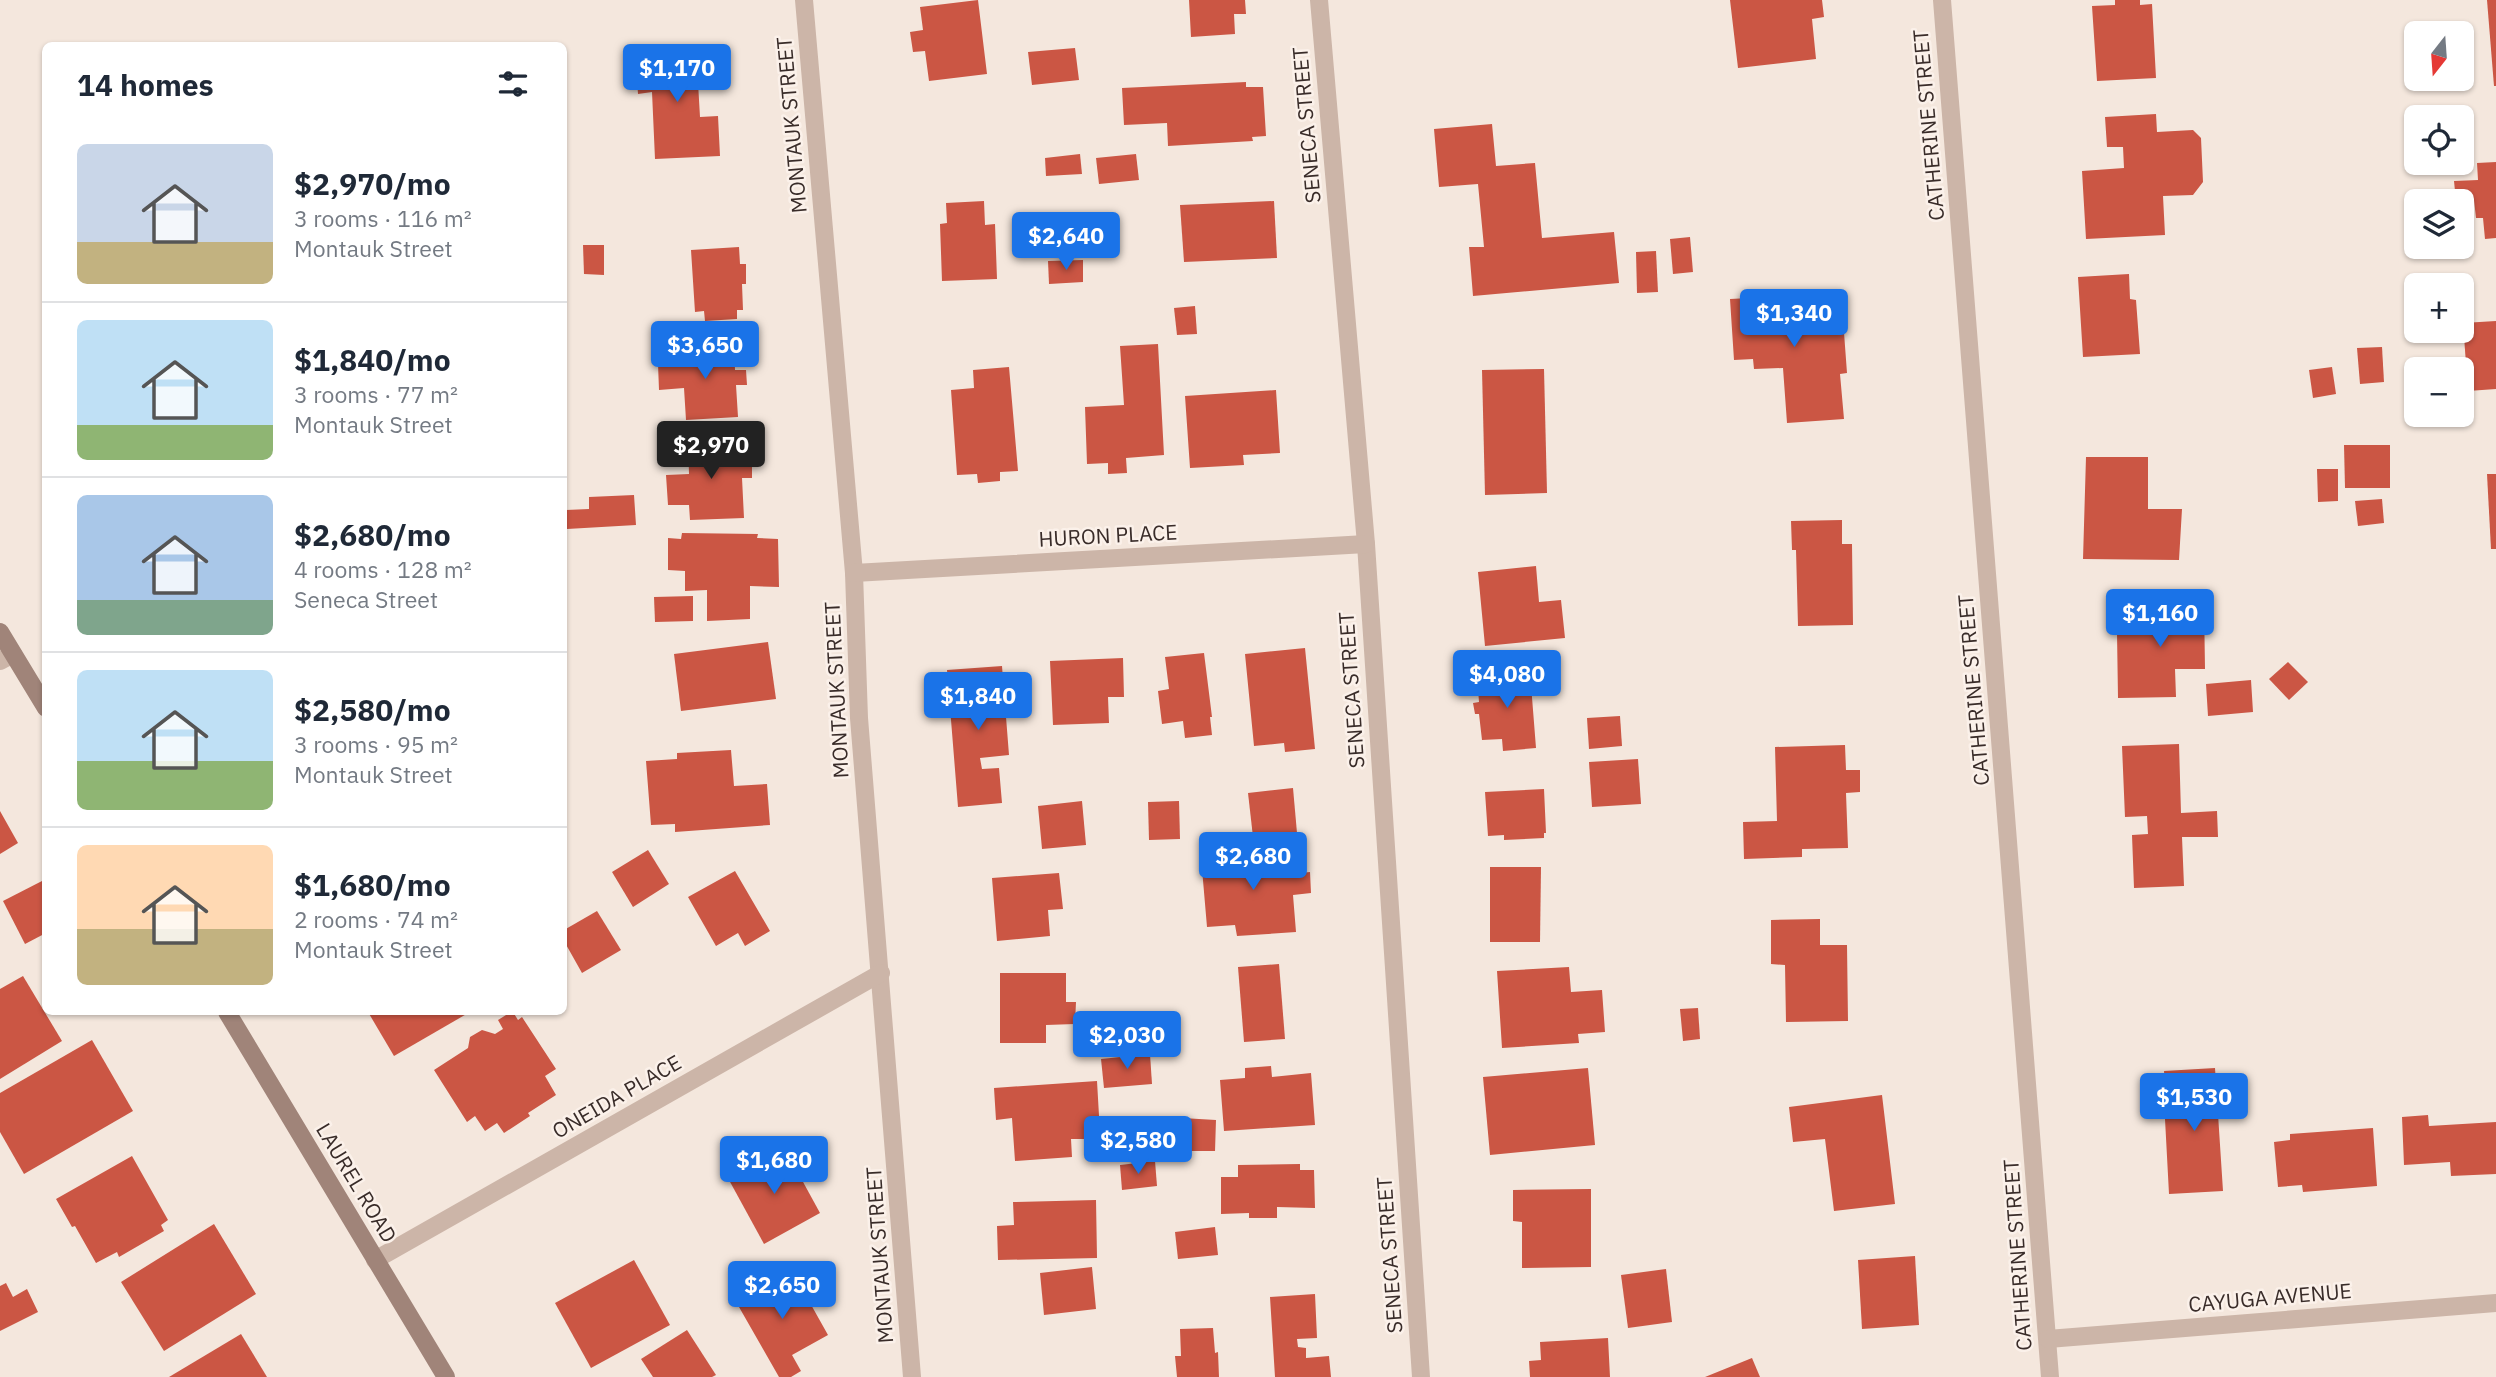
<!DOCTYPE html>
<meta charset="utf-8">
<style>
:root{--surface:#fff;--page:#f6f6f7;--text:#1f2937;--muted:#747a83;--line:#e0e1e3;--accent:#1a73e8}
body{margin:0;font-family:"IBM Plex Sans",sans-serif;background:var(--page);color:var(--text);height:100vh;display:flex;flex-direction:column;font-size:26px;white-space:nowrap}
*{box-sizing:border-box;margin:0}
p{font-size:23px;color:var(--muted)}
.icon{flex:none;width:38px;height:38px;fill:none;stroke:currentColor;stroke-width:2;stroke-linecap:round;stroke-linejoin:round}
.map{position:relative;flex:1;overflow:hidden}
.panel{position:absolute;left:42px;top:42px;width:525px;height:973px;display:flex;flex-direction:column;background:var(--surface);border-radius:10px;box-shadow:0 2px 5px #0004}
.panel>*{flex:none}
.needle{width:46px;rotate:197deg}
.tools{position:absolute;left:2404px;top:21px;display:grid;gap:14px}
.tools a{display:grid;place-items:center;width:70px;height:70px;border-radius:10px;background:var(--surface);box-shadow:0 2px 5px #0004;font-size:35px}
.price{position:absolute;translate:-50% -60px;padding:0 16px;border-radius:7px;background:var(--accent);color:#fff;font-size:23px;line-height:46px;filter:drop-shadow(0 2px 4px #0008)}
.price::after{content:'';position:absolute;left:50%;top:42px;width:21px;height:16px;margin-left:-10px;background:inherit;clip-path:polygon(0 0,100% 0,50% 100%)}
.price.current{background:#222;color:#fff}
ul{padding:0;list-style:none}
li{display:flex;align-items:center;gap:21px;height:175px;padding:0 35px}
li+li{border-top:2px solid var(--line)}
li span{display:grid;place-items:center;flex:none;width:196px;height:140px;border-radius:10px;color:#555}
li>.icon{margin-inline-start:auto}
span .icon{width:84px;height:84px;fill:#fffc;stroke-width:1}
li b{font-size:30px}
h2{display:flex;justify-content:space-between;align-items:center;height:84px;padding:0 35px;font-size:30px}
.map>svg:first-child{display:block}
.building{fill:#cb5644}
.lines{fill:none;stroke-linecap:round;stroke-linejoin:round}
.minor{stroke:#ccb5a8;stroke-width:18}
.secondary{stroke:#a08479;stroke-width:18}
.labels{text-anchor:middle;stroke-width:5;stroke-linejoin:round;paint-order:stroke}
.street-label{font-size:21px;fill:#392c29;stroke:#fbf1ea}
</style>
<div class="map">
<svg width="2496" height="1377" viewBox="0 0 2496 1377">
<rect width="100%" height="100%" fill="#f4e7dd"/>
<g class="building">
<polygon points="978,0 987,74 929,81 925,51 913,52 910,32 923,30 920,7"/>
<polygon points="1189,0 1245,0 1246,14 1234,14 1235,34 1191,37"/>
<polygon points="1730,0 1822,0 1824,17 1812,19 1816,59 1738,68"/>
<polygon points="2115,0 2140,0 2140,5 2152,4 2156,78 2097,81 2092,6 2115,5"/>
<polygon points="2487,0 2496,0 2496,86 2494,86"/>
<polygon points="696,48 700,117 718,116 720,156 655,159 652,92 638,94 635,51"/>
<polygon points="1075,48 1079,80 1032,85 1028,52"/>
<polygon points="1246,82 1246,87 1263,87 1266,136 1252,137 1253,141 1168,146 1167,123 1124,125 1122,88"/>
<polygon points="2156,114 2157,132 2193,130 2201,138 2203,182 2193,195 2163,196 2165,235 2086,239 2082,171 2124,168 2123,147 2107,147 2105,117"/>
<polygon points="1492,124 1496,166 1535,163 1542,238 1614,232 1619,283 1473,296 1469,247 1484,247 1478,184 1439,187 1434,129"/>
<polygon points="1080,154 1082,174 1046,176 1045,158"/>
<polygon points="1136,154 1139,180 1099,184 1096,158"/>
<polygon points="2496,162 2496,238 2485,239 2483,218 2476,218 2474,200 2456,201 2454,181 2478,180 2477,163"/>
<polygon points="984,201 985,225 995,224 997,279 942,281 940,224 947,223 946,203"/>
<polygon points="1274,201 1277,258 1184,262 1180,205"/>
<polygon points="1690,237 1693,272 1673,274 1670,239"/>
<polygon points="583,245 604,245 604,275 584,274"/>
<polygon points="739,247 740,264 746,264 746,284 742,284 743,310 737,310 737,319 705,321 704,311 695,312 691,250"/>
<polygon points="1656,251 1658,292 1637,293 1636,252"/>
<polygon points="1083,260 1083,282 1049,284 1048,261"/>
<polygon points="2129,274 2130,299 2136,300 2140,354 2083,357 2078,277"/>
<polygon points="1823,289 1825,320 1843,319 1847,373 1840,374 1844,419 1787,423 1783,368 1754,369 1753,359 1734,360 1730,299 1750,298 1750,294"/>
<polygon points="1195,306 1197,334 1177,335 1174,308"/>
<polygon points="2496,321 2496,389 2468,391 2463,323"/>
<polygon points="734,344 735,370 746,370 747,385 736,385 738,417 686,420 684,388 659,390 658,364 681,362 680,347"/>
<polygon points="1158,344 1164,455 1126,458 1127,473 1108,474 1108,463 1087,464 1085,407 1124,405 1120,346"/>
<polygon points="2382,347 2384,382 2360,384 2357,348"/>
<polygon points="1009,367 1018,471 1000,472 1000,481 978,483 977,474 957,475 951,390 974,388 973,370"/>
<polygon points="2332,367 2336,394 2313,398 2309,370"/>
<polygon points="1544,369 1547,493 1485,495 1482,370"/>
<polygon points="1276,390 1280,453 1243,455 1244,465 1190,468 1185,396"/>
<polygon points="741,439 742,464 752,464 752,478 742,478 744,518 690,520 689,505 668,505 666,475 689,474 688,441"/>
<polygon points="2344,445 2390,445 2390,488 2345,488"/>
<polygon points="2086,457 2148,457 2148,509 2182,509 2179,560 2083,559"/>
<polygon points="2317,469 2338,469 2338,501 2318,502"/>
<polygon points="2487,474 2496,474 2496,549 2491,549"/>
<polygon points="634,495 636,525 567,529 566,510 589,509 589,497"/>
<polygon points="2382,499 2384,523 2358,526 2355,501"/>
<polygon points="1842,520 1842,544 1852,544 1853,625 1798,626 1796,550 1792,550 1791,521"/>
<polygon points="682,533 758,534 757,538 778,539 779,587 750,586 750,619 707,621 707,590 685,591 685,571 668,570 668,538 681,539"/>
<polygon points="1536,566 1539,602 1561,600 1565,638 1485,646 1478,572"/>
<polygon points="693,596 693,621 655,622 654,597"/>
<polygon points="2204,603 2205,669 2175,669 2176,697 2118,698 2117,633 2137,633 2137,604"/>
<polygon points="768,642 776,699 681,711 674,654"/>
<polygon points="1305,648 1315,749 1285,752 1284,743 1254,746 1245,654"/>
<polygon points="1204,653 1212,717 1210,717 1212,735 1185,738 1183,721 1162,724 1158,691 1169,689 1165,657"/>
<polygon points="1123,658 1124,697 1108,697 1109,723 1053,725 1050,661"/>
<polygon points="2288,662 2308,682 2289,700 2269,679"/>
<polygon points="1002,666 1009,755 980,758 982,769 999,768 1002,803 958,807 947,670"/>
<polygon points="1530,672 1536,748 1503,751 1502,739 1482,740 1479,714 1475,714 1473,703 1479,702 1477,676"/>
<polygon points="2251,680 2253,712 2208,716 2206,684"/>
<polygon points="1620,716 1622,746 1589,749 1587,718"/>
<polygon points="2179,744 2181,813 2217,811 2218,837 2182,837 2184,886 2134,888 2132,835 2148,834 2147,816 2125,817 2122,746"/>
<polygon points="1845,745 1846,770 1860,770 1860,792 1846,793 1848,848 1802,849 1802,857 1744,859 1743,822 1777,821 1775,747"/>
<polygon points="731,750 734,786 767,784 770,825 675,832 675,824 651,825 646,761 677,759 677,753"/>
<polygon points="1638,759 1641,804 1592,807 1589,762"/>
<polygon points="1293,788 1297,833 1253,837 1248,793"/>
<polygon points="1544,789 1546,833 1544,833 1544,838 1504,840 1504,835 1488,836 1485,792"/>
<polygon points="1082,801 1086,845 1042,849 1038,806"/>
<polygon points="1179,801 1180,839 1149,840 1148,802"/>
<polygon points="0,811 18,843 0,854"/>
<polygon points="648,850 669,884 633,907 612,872"/>
<polygon points="1289,850 1291,874 1310,872 1311,893 1293,895 1296,932 1237,936 1235,925 1207,927 1201,857"/>
<polygon points="1490,867 1541,867 1540,942 1490,942"/>
<polygon points="735,871 770,931 745,946 738,933 716,946 688,897"/>
<polygon points="1059,873 1063,909 1048,910 1050,936 997,941 992,878"/>
<polygon points="42,881 46,887 46,933 25,944 3,901"/>
<polygon points="597,911 621,950 582,973 564,941 564,930"/>
<polygon points="1820,919 1820,945 1847,945 1848,1021 1786,1022 1785,965 1771,964 1771,920"/>
<polygon points="1279,964 1285,1039 1244,1042 1238,967"/>
<polygon points="1569,967 1571,992 1602,990 1605,1032 1578,1034 1579,1043 1502,1048 1497,971"/>
<polygon points="1000,973 1066,973 1066,1002 1076,1002 1075,1024 1046,1025 1046,1043 1000,1043"/>
<polygon points="23,976 62,1041 0,1079 0,989"/>
<polygon points="1698,1008 1700,1039 1683,1041 1680,1009"/>
<polygon points="368,1012 470,1012 394,1056"/>
<polygon points="511,1012 513,1012 518,1020 522,1017 556,1069 545,1076 556,1095 528,1113 530,1116 504,1133 497,1123 485,1131 475,1116 467,1122 434,1070 468,1048 470,1037 482,1030 495,1034 503,1029 498,1020"/>
<polygon points="92,1040 133,1111 24,1174 0,1132 0,1093"/>
<polygon points="1150,1054 1152,1084 1104,1088 1101,1059"/>
<polygon points="1271,1066 1272,1077 1311,1073 1315,1125 1224,1131 1220,1080 1245,1078 1245,1068"/>
<polygon points="1588,1068 1595,1145 1490,1155 1483,1077"/>
<polygon points="2215,1068 2223,1191 2169,1194 2165,1119 2185,1118 2184,1101 2166,1101 2164,1071"/>
<polygon points="1097,1081 1100,1133 1084,1135 1084,1139 1071,1139 1072,1157 1015,1161 1012,1118 996,1120 994,1088"/>
<polygon points="1882,1095 1895,1204 1834,1211 1825,1139 1793,1142 1789,1107"/>
<polygon points="2428,1115 2429,1126 2496,1122 2496,1174 2451,1176 2450,1162 2404,1165 2402,1117"/>
<polygon points="1182,1118 1216,1120 1215,1151 1181,1151"/>
<polygon points="2373,1128 2377,1186 2303,1192 2302,1185 2278,1187 2274,1142 2290,1140 2290,1134"/>
<polygon points="785,1149 820,1213 764,1244 729,1180"/>
<polygon points="132,1156 168,1220 161,1225 164,1231 119,1257 117,1252 96,1263 75,1226 72,1227 56,1199"/>
<polygon points="1155,1161 1157,1186 1122,1190 1120,1165"/>
<polygon points="1300,1164 1300,1170 1314,1170 1315,1208 1277,1207 1277,1218 1249,1218 1249,1213 1221,1214 1221,1177 1238,1177 1238,1165"/>
<polygon points="1591,1189 1591,1267 1522,1268 1522,1222 1513,1221 1513,1190"/>
<polygon points="1096,1200 1097,1258 998,1260 997,1226 1014,1225 1013,1202"/>
<polygon points="214,1224 256,1294 164,1351 121,1282"/>
<polygon points="1215,1227 1218,1255 1178,1259 1175,1232"/>
<polygon points="1915,1256 1919,1325 1862,1329 1858,1260"/>
<polygon points="634,1260 670,1325 591,1368 555,1303"/>
<polygon points="1092,1267 1096,1309 1044,1315 1040,1273"/>
<polygon points="791,1269 828,1335 792,1355 801,1371 791,1377 779,1377 735,1300"/>
<polygon points="1666,1269 1672,1322 1628,1328 1621,1275"/>
<polygon points="6,1283 13,1297 27,1289 38,1312 0,1331 0,1286"/>
<polygon points="1315,1294 1317,1338 1297,1339 1298,1347 1306,1348 1306,1358 1329,1356 1331,1377 1275,1377 1270,1297"/>
<polygon points="1213,1328 1215,1353 1218,1352 1219,1377 1177,1377 1175,1356 1181,1356 1180,1329"/>
<polygon points="687,1330 716,1375 712,1377 653,1377 641,1359"/>
<polygon points="241,1334 267,1377 169,1377"/>
<polygon points="1608,1338 1610,1377 1530,1377 1529,1361 1541,1360 1540,1342"/>
<polygon points="1752,1358 1760,1377 1705,1377"/>
</g>
<g class="lines">
<g class="minor">
<polyline points="804,0 854,573 859,718 912,1377"/>
<polyline points="1319,0 1366,544 1421,1377"/>
<polyline points="1942,0 2050,1377"/>
<polyline points="854,573 1366,544"/>
<polyline points="0,661 13,654"/>
<polyline points="375,1260 881,973"/>
<polyline points="2048,1339 2496,1303"/>
</g>
<g class="secondary">
<polyline points="0,632 46,708"/>
<polyline points="227,1012 446,1377"/>
</g>
</g>
<g class="labels">
<g class="street-label">
<text transform="translate(792 125) rotate(-95)" y="7">MONTAUK STREET</text>
<text transform="translate(1307 125) rotate(-95)" y="7">SENECA STREET</text>
<text transform="translate(1929 125) rotate(-95)" y="7">CATHERINE STREET</text>
<text transform="translate(1108 536) rotate(-3)" y="7">HURON PLACE</text>
<text transform="translate(837 690) rotate(-93)" y="7">MONTAUK STREET</text>
<text transform="translate(1352 690) rotate(-94)" y="7">SENECA STREET</text>
<text transform="translate(1974 690) rotate(-95)" y="7">CATHERINE STREET</text>
<text transform="translate(617 1097) rotate(-30)" y="7">ONEIDA PLACE</text>
<text transform="translate(356 1183) rotate(59)" y="7">LAUREL ROAD</text>
<text transform="translate(880 1255) rotate(-94)" y="7">MONTAUK STREET</text>
<text transform="translate(1390 1255) rotate(-94)" y="7">SENECA STREET</text>
<text transform="translate(2018 1255) rotate(-94)" y="7">CATHERINE STREET</text>
<text transform="translate(2270 1298) rotate(-5)" y="7">CAYUGA AVENUE</text>
</g>
</g>
</svg>
<div class="tools">
<a><svg class="needle" viewBox="-14 -14 28 28"><path d="M0-13l5 13h-10z" fill="#e53935"/><path d="M0 13l5-13h-10z" fill="#747a83"/></svg></a>
<a><svg class="icon" aria-label="locate" viewBox="0 0 24 24"><circle cx="12" cy="12" r="6"/><path d="M12 2v4M12 18v4M2 12h4M18 12h4"/></svg></a>
<a><svg class="icon" aria-label="layers" viewBox="0 0 24 24"><path d="M12 4l9 5-9 5-9-5zM3 14l9 5 9-5"/></svg></a>
<a>+</a>
<a>−</a>
</div>
<b class="price" style="left:677px;top:104px">$1,170</b>
<b class="price" style="left:1066px;top:272px">$2,640</b>
<b class="price" style="left:1794px;top:349px">$1,340</b>
<b class="price" style="left:705px;top:381px">$3,650</b>
<b class="price current" style="left:711px;top:481px">$2,970</b>
<b class="price" style="left:2160px;top:649px">$1,160</b>
<b class="price" style="left:1507px;top:710px">$4,080</b>
<b class="price" style="left:978px;top:732px">$1,840</b>
<b class="price" style="left:1253px;top:892px">$2,680</b>
<b class="price" style="left:1127px;top:1071px">$2,030</b>
<b class="price" style="left:2194px;top:1133px">$1,530</b>
<b class="price" style="left:1138px;top:1176px">$2,580</b>
<b class="price" style="left:774px;top:1196px">$1,680</b>
<b class="price" style="left:782px;top:1321px">$2,650</b>
<section class="panel">
<h2>14 homes<svg class="icon" aria-label="filters" viewBox="0 0 24 24"><path d="M4 7h16M4 17h16"/><circle cx="9" cy="7" r="2"/><circle cx="15" cy="17" r="2"/></svg></h2>
<ul>
<li><span style="background:linear-gradient(#c9d6e8 70%,#c2b280 0)"><svg class="icon" aria-label="home" viewBox="0 0 24 24"><path d="M3 11l9-7 9 7M6 9v11h12V9"/></svg></span><div><b>$2,970/mo</b><p>3 rooms · 116 m²</p><p>Montauk Street</p></div></li>
<li><span style="background:linear-gradient(#bfe0f5 75%,#8fb573 0)"><svg class="icon" aria-label="home" viewBox="0 0 24 24"><path d="M3 11l9-7 9 7M6 9v11h12V9"/></svg></span><div><b>$1,840/mo</b><p>3 rooms · 77 m²</p><p>Montauk Street</p></div></li>
<li><span style="background:linear-gradient(#a9c7e8 75%,#7fa58c 0)"><svg class="icon" aria-label="home" viewBox="0 0 24 24"><path d="M3 11l9-7 9 7M6 9v11h12V9"/></svg></span><div><b>$2,680/mo</b><p>4 rooms · 128 m²</p><p>Seneca Street</p></div></li>
<li><span style="background:linear-gradient(#bfe0f5 65%,#8fb573 0)"><svg class="icon" aria-label="home" viewBox="0 0 24 24"><path d="M3 11l9-7 9 7M6 9v11h12V9"/></svg></span><div><b>$2,580/mo</b><p>3 rooms · 95 m²</p><p>Montauk Street</p></div></li>
<li><span style="background:linear-gradient(#ffd9b3 60%,#c2b280 0)"><svg class="icon" aria-label="home" viewBox="0 0 24 24"><path d="M3 11l9-7 9 7M6 9v11h12V9"/></svg></span><div><b>$1,680/mo</b><p>2 rooms · 74 m²</p><p>Montauk Street</p></div></li>
</ul>
</section>
</div>
